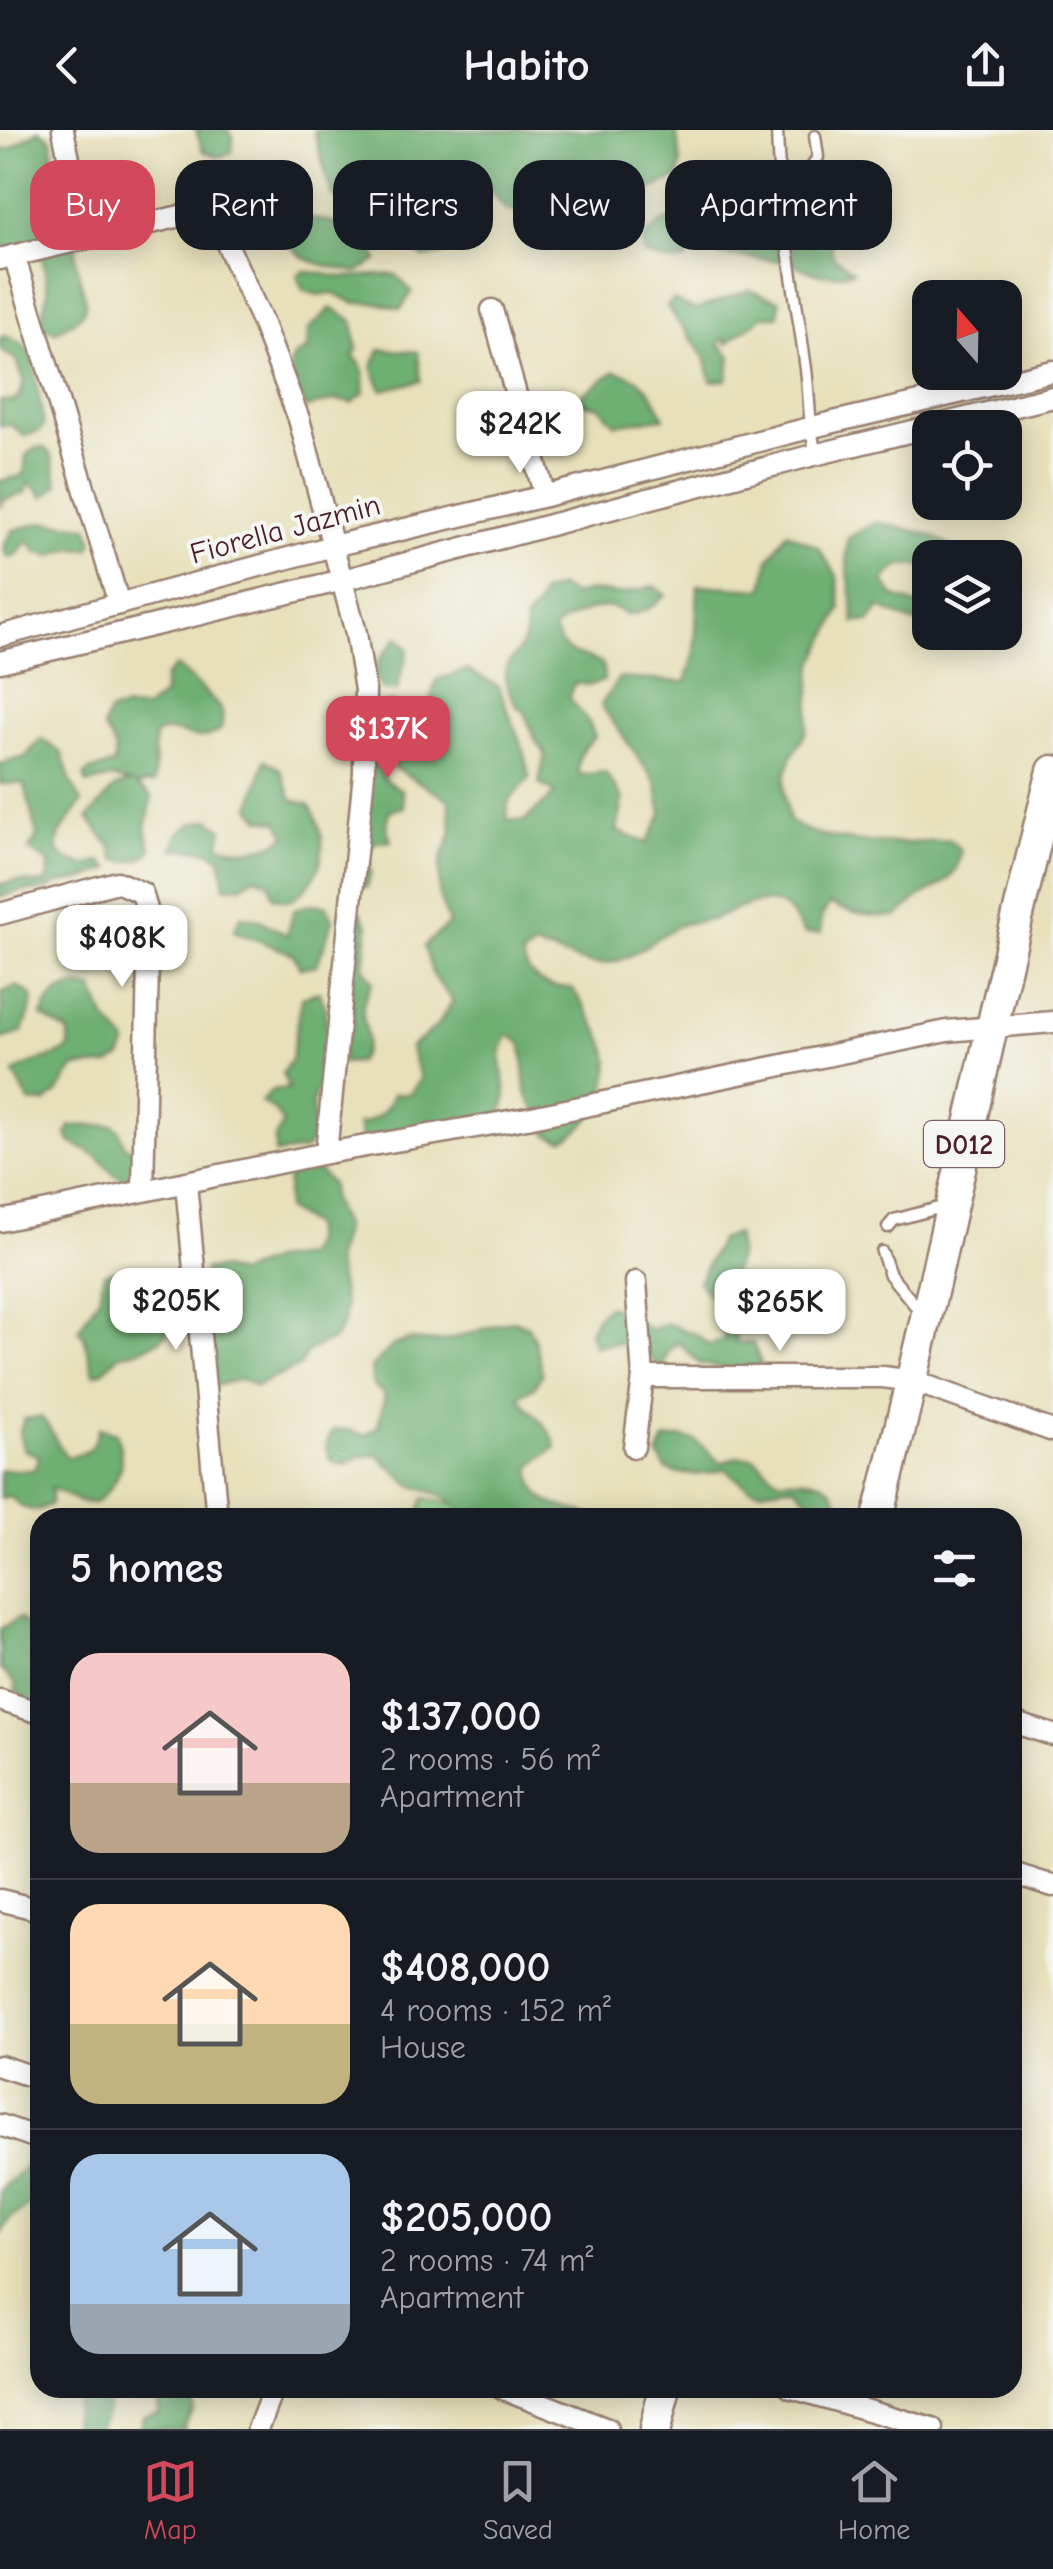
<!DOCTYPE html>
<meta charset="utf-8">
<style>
:root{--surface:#171b24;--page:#242831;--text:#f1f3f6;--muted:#9ea1a6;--line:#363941;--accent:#d1495b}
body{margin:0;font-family:"Comic Neue",sans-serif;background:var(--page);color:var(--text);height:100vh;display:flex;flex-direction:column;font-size:38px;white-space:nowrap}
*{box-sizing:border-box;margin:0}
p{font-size:32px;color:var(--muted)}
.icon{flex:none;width:55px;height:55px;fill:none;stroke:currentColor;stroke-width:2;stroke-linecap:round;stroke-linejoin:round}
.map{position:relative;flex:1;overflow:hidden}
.details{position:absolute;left:30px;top:1378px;width:992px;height:890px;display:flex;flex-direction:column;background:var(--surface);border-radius:30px;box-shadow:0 5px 25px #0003}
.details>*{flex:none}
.guide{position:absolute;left:30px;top:30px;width:995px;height:90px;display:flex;gap:20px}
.needle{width:65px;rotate:340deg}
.fabs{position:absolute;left:912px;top:150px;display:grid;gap:20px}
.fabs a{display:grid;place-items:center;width:110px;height:110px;border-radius:20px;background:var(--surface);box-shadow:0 5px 25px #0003;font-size:50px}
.price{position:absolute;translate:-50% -85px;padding:0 22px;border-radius:20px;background:#fff;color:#222;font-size:32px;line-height:65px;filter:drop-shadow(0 2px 5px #0008)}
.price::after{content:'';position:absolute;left:50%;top:60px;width:30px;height:22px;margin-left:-15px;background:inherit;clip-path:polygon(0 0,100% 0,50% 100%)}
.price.active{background:var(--accent);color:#fff}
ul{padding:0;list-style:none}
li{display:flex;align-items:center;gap:30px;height:250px;padding:0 40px}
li+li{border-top:2px solid var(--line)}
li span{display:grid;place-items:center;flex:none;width:280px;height:200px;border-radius:30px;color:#555}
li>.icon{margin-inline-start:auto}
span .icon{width:120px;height:120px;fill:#fffc;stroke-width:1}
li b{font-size:42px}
h2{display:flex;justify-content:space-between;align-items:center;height:120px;padding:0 40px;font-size:42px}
.tag{padding:0 35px;border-radius:30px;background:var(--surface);box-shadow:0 5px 25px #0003;font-size:35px;line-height:90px}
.tag.active{background:var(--accent);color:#fff}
header{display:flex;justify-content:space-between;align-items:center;height:130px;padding:0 40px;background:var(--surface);font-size:45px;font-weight:600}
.tab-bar{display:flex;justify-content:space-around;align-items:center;height:140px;border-top:2px solid var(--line);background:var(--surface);font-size:28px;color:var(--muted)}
.tab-bar a{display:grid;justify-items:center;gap:5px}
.tab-bar .active{color:var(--accent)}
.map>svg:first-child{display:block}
.green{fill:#88cb84;stroke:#697558;stroke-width:2.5}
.forest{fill:#6eaf72;stroke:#5c674e;stroke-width:2.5}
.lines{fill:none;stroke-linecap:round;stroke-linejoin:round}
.lane-casing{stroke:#988072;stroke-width:15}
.street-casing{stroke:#988072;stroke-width:25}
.primary-casing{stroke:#988072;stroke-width:35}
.lane{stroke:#fff;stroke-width:10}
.street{stroke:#fff;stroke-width:20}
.primary{stroke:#fff;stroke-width:30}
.labels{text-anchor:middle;stroke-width:8;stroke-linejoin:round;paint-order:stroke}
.shield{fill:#f6f6f2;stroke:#7e6067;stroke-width:2.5}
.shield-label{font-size:28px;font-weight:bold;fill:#4a1f2b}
.street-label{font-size:30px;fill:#4a1f2b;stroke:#f6f6f2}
</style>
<header><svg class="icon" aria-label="back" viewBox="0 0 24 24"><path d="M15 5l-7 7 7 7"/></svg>Habito<svg class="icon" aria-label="share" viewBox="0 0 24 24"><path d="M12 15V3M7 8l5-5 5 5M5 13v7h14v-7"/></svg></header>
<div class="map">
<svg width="1053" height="2299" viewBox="0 0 1053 2299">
<rect width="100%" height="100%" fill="#f6f6f2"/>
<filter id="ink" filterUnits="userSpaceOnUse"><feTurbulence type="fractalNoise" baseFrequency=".01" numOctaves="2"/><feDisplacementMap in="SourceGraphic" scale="20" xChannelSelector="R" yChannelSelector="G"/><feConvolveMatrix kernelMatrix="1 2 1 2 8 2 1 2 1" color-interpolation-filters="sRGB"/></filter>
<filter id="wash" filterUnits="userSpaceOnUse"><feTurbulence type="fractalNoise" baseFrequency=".0048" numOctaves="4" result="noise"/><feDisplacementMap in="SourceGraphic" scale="40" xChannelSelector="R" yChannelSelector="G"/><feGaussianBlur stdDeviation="2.25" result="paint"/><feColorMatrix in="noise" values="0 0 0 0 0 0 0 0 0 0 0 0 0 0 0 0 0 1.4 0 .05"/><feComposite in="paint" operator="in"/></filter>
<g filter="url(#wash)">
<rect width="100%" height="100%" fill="#e7e0ba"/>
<polygon class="green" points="424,1368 511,1387 419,1388"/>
<g class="forest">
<path d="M39 0 52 9 55 42 71 47 103 40C113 63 115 81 96 99H80C78 110 74 121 76 131 82 173 102 179 54 202L40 194 48 162 43 130 30 121 0 117V19H9Z"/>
<polygon points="196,0 228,0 233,8 232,24 218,27 203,21"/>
<polygon points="314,0 676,0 681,32 678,48 647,60 522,82 506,80 477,44 401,60 358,78 342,73 331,64"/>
<path d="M751 75 776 99 781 131 720 125 716 118C724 89 721 84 751 75Z"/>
<path d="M691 84 707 86 711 90C708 105 694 131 676 132 666 132 654 127 644 125L643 110 660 93Z"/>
<path d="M292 87 330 91 342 100C368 98 367 109 378 130L357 142C328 136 293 135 283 100Z"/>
<polygon points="433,87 455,97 442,124 424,128 412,119 425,90"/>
<path d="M804 91 830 110 833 126 853 141C833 148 809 145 792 132L791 100Z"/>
<polygon points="304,141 344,147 395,144 412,162 401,179 378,173 354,173 333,163 318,165 303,160 297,146"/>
<path d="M749 160 780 171 778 186H762C751 199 738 201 727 214L724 208 719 214 731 226 727 250 711 251 705 227 667 177 673 170 695 180Z"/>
<path d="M331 178 353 191 357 221 353 226C365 236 365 248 364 263L352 273 336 270 306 278C299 257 274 231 307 220L308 200Z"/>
<polygon points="5,206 21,213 32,225 44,296 40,301 24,306 12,295 0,296 0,271 14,271 20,266 24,250 16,229 0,220 0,208"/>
<polygon points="380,219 418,222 421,251 382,260 372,238"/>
<path d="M615 241C645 248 653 262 664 288L615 294 600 277 581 273 582 265Z"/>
<polygon points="36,318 45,318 51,324 58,355 44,367 29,352 25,363 4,370 0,378 0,351 24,345 26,325"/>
<polygon points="45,392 88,396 93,412 89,419 73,418 51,426 36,422 33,415 26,412 17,425 10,428 4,422 5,414 13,400"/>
<path d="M876 392C903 399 931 400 953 419L954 427 930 428V437C906 437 901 428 884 451L893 466 925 478 922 494C905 492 895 482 879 478L870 492H854C854 464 843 436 848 408Z"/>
<path d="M787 402 818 417 837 446 841 479 813 536 807 600 791 628 786 643 784 659 789 691C830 717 903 715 950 710L961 721C957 747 947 753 925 764 915 769 906 779 898 786 874 788 851 784 830 774L821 787V803L805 804C799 797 793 785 786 779 764 761 734 782 713 789 701 793 689 790 676 797 652 809 637 827 609 833 588 838 557 822 535 817L522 826C529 851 546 859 572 858 584 876 597 894 605 914 618 949 595 995 563 1010L548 1005 526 962 522 914 509 905C495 926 503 939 506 962 507 974 501 985 495 995L421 1012 407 1021 391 1022 362 1010 358 995C377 989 386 983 393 964H409L421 949 410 918 436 897 453 871 433 846 424 816 449 794 439 766 440 733 452 702 449 670 393 637 428 579 436 550 467 540 498 556 522 616 530 648 508 672 507 690 524 691 556 663 539 654 545 623 535 610 524 580 518 578C514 570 506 558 505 548 503 525 529 527 525 490L536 478 542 463 559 457 573 465 590 461 622 464 654 456 666 465C658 472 649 480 638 483 625 487 619 478 607 477 592 477 564 489 554 499 562 527 580 523 603 534L604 551 589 555 574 553 569 567 589 593 595 607C582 619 576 627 579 645L605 642 623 669 617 701 647 713 662 684 656 653 601 575 619 548 686 552 695 521 698 455 763 459 769 429Z"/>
<path d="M398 507 408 519C407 535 398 544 398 560H382L375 546 379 530Z"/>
<path d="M175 536C181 538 220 576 222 582 223 587 222 594 221 599 197 620 177 592 155 605L154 653 136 655 152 667 146 698 151 721C140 731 129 734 115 729L112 718 88 688 115 657 130 653 111 648 88 654 84 647 89 641 113 635C119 620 111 610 103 598L109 582 124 578 145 579 164 564V548Z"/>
<path d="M393 572C409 595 404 609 380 623L377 638 386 651 402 660 404 677 389 681 386 696 391 711 375 712 366 725 371 741 367 757 352 755 366 587 377 575Z"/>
<path d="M41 609 62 623 70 650 82 672C71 690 40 719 70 730 76 732 79 736 86 735 91 735 96 732 102 732L110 739 81 750 58 753 44 761H21L0 767V754L17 751 42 754 49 748V733L29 720 37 706 26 659 22 653 0 654V634L25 627Z"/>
<path d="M265 630 280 639 292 670 309 674C331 710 326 749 289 771L273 767 269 752 254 747 241 756 225 757 220 727 206 720 174 719 178 704 192 694 209 689 223 699 219 715C241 722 270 722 286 705L278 691 261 689 251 677Z"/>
<polygon points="310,774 327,776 333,790 317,835 300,838 293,824 234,801 241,786 258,789 287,805 294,780"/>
<path d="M361 782 368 796 364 838 373 852C347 892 382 898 358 932L342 933 344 783Z"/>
<polygon points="17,856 31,864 33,872 23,902 0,910 2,862"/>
<path d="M76 856 93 858 105 888 127 913 121 928 108 935 75 937 57 963 45 973 29 972 14 943C32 929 51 931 69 918V903L42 886C50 868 56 860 76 856Z"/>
<polygon points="319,862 325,877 328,910 324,943 312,973 315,1006 305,1020 275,1024 275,1008 283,994 275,981 261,972 272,960 289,958 282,943 291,930 302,867"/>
<polygon points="113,995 119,1000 124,1015 138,1023 137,1047 121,1048 114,1044 98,1027 70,1012 67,1004 70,996"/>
<polygon points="302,1040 319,1041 331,1054 332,1070 344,1098 335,1129 345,1177 343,1193 335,1208 307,1222 300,1236 256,1256 241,1249 212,1257 202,1205 229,1187 229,1171 203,1156 205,1139 222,1139 239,1144 271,1130 304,1126 312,1112 312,1096 286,1079 288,1047"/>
<path d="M736 1104C743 1133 732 1133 731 1153 731 1172 736 1193 736 1212L753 1213 762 1237 748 1243 700 1234 678 1212 667 1224 663 1239C636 1215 630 1209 594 1216L589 1202 596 1187 608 1176 623 1182 651 1200 666 1193 697 1205 709 1215 725 1209 720 1177 698 1152 720 1109Z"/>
<path d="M112 1141C120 1143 127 1148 134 1150 142 1151 149 1147 157 1152 164 1156 168 1164 170 1171 181 1208 149 1219 119 1225L102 1242 94 1244 84 1206 78 1200 99 1167 104 1143Z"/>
<path d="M513 1190 528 1196 535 1211 542 1244 534 1257 519 1266C531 1286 551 1294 556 1317L531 1336C532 1381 562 1372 593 1387H471L442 1365 412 1356 377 1325 361 1326 347 1334 331 1331 326 1315 333 1300H350L365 1306 378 1296 385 1265 373 1255 371 1238 393 1215 409 1210 441 1212Z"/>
<path d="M41 1287C54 1300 55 1314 67 1327 88 1325 94 1318 99 1298L116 1303C126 1333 121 1353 95 1373L80 1372 51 1358V1374L36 1381 21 1377 10 1366 0 1368V1340H34L39 1326 24 1320 19 1304 24 1289Z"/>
<path d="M681 1307 696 1311 721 1333 737 1327H753L778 1349C809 1349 833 1344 841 1381L826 1387 795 1356C756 1357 760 1371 726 1339 706 1345 685 1347 666 1339L658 1325 665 1310Z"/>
<polygon points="19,1488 29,1498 40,1497 40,1581 16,1561 15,1553 0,1539 0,1499"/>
<polygon points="27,2035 40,2051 39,2071 12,2087 0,2104 0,2060"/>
<path d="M76 2258H102C110 2274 108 2284 97 2299H73Z"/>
<polygon points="149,2258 189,2258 193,2280 182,2297 184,2299 139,2299 143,2286 159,2282 157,2266"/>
</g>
</g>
<g filter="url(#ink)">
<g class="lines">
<defs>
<g id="lane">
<path d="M777 0C779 79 794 154 805 232 810 263 808 294 816 324"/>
<polyline points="780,68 807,45 818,27 815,6"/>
<polyline points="888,1097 894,1090 946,1076"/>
<polyline points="882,1122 890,1145 919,1180"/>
</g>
<g id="street">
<polyline points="63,0 85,107"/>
<polyline points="14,125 119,474"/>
<polyline points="0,129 193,83 209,87 222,103 261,189 299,289 356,503 365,560 364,643 326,1023"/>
<polyline points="492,180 545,366"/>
<polyline points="0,506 333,416 545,366 825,294 1053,241"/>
<polyline points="0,532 343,450 810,326 1053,267"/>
<polyline points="0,784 117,752 142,763 149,786 143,1060"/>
<polyline points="186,1053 217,1388"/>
<polyline points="0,1091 326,1023 527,988 947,901 1053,892"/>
<polyline points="643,1247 883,1247 913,1251 1053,1301"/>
<polyline points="634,1317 643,1247 636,1152"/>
<polyline points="0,1570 40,1583"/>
<polyline points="1012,1592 1053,1605"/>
<polyline points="1012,1743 1053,1756"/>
<polyline points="0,1770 40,1780"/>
<polyline points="0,1936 40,1949"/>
<polyline points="0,1995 40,2009"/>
<polyline points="502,2258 607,2299"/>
<polyline points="792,2258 933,2299"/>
<polyline points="258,2299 274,2258"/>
</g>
<g id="primary">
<path d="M878 1388C941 1140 990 889 1053 641"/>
<polyline points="655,2299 665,2258"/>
</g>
</defs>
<use href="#lane" class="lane-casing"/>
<use href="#street" class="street-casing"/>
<use href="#primary" class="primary-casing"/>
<use href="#lane" class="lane"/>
<use href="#street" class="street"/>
<use href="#primary" class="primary"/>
</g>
</g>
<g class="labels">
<rect class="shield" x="924" y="991" width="80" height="46" rx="8"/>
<g class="shield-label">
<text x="964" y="1024">D012</text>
</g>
<g class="street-label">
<text transform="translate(285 399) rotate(-15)" y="10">Fiorella Jazmin</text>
</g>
</g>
</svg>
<div class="fabs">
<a><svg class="needle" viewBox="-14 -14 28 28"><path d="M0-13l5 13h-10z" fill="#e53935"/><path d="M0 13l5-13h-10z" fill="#9ea1a6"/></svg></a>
<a><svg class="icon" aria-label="locate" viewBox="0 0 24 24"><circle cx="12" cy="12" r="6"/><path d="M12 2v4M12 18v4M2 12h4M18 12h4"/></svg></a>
<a><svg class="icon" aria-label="layers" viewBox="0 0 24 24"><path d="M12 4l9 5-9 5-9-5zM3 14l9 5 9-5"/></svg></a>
</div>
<b class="price" style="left:520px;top:346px">$242K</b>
<b class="price active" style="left:388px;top:651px">$137K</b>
<b class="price" style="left:122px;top:860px">$408K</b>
<b class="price" style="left:176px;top:1223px">$205K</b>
<b class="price" style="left:780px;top:1224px">$265K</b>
<div class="guide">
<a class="tag active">Buy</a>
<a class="tag">Rent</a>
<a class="tag">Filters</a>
<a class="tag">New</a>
<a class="tag">Apartment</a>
</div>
<section class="details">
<h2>5 homes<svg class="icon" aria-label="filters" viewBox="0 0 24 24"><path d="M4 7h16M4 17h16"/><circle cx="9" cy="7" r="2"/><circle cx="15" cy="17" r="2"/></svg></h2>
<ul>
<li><span style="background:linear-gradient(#f6c9c9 65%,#b9a48a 0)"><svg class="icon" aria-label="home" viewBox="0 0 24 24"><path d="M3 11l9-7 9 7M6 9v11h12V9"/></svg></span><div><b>$137,000</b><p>2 rooms · 56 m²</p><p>Apartment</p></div></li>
<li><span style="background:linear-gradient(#ffd9b3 60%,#c2b280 0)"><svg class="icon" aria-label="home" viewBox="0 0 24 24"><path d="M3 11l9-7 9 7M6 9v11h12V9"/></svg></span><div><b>$408,000</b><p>4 rooms · 152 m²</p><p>House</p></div></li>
<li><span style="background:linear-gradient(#a9c7e8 75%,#9aa5b1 0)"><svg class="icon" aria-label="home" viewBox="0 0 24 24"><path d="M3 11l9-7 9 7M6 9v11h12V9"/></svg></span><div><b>$205,000</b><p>2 rooms · 74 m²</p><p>Apartment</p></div></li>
</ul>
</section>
</div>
<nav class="tab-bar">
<a class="active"><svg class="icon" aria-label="map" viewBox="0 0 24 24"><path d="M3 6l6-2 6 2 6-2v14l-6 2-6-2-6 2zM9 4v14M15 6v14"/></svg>Map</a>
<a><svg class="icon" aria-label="saved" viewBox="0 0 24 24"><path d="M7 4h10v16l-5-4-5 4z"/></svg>Saved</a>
<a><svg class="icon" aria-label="home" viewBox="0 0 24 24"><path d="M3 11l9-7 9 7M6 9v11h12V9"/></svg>Home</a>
</nav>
